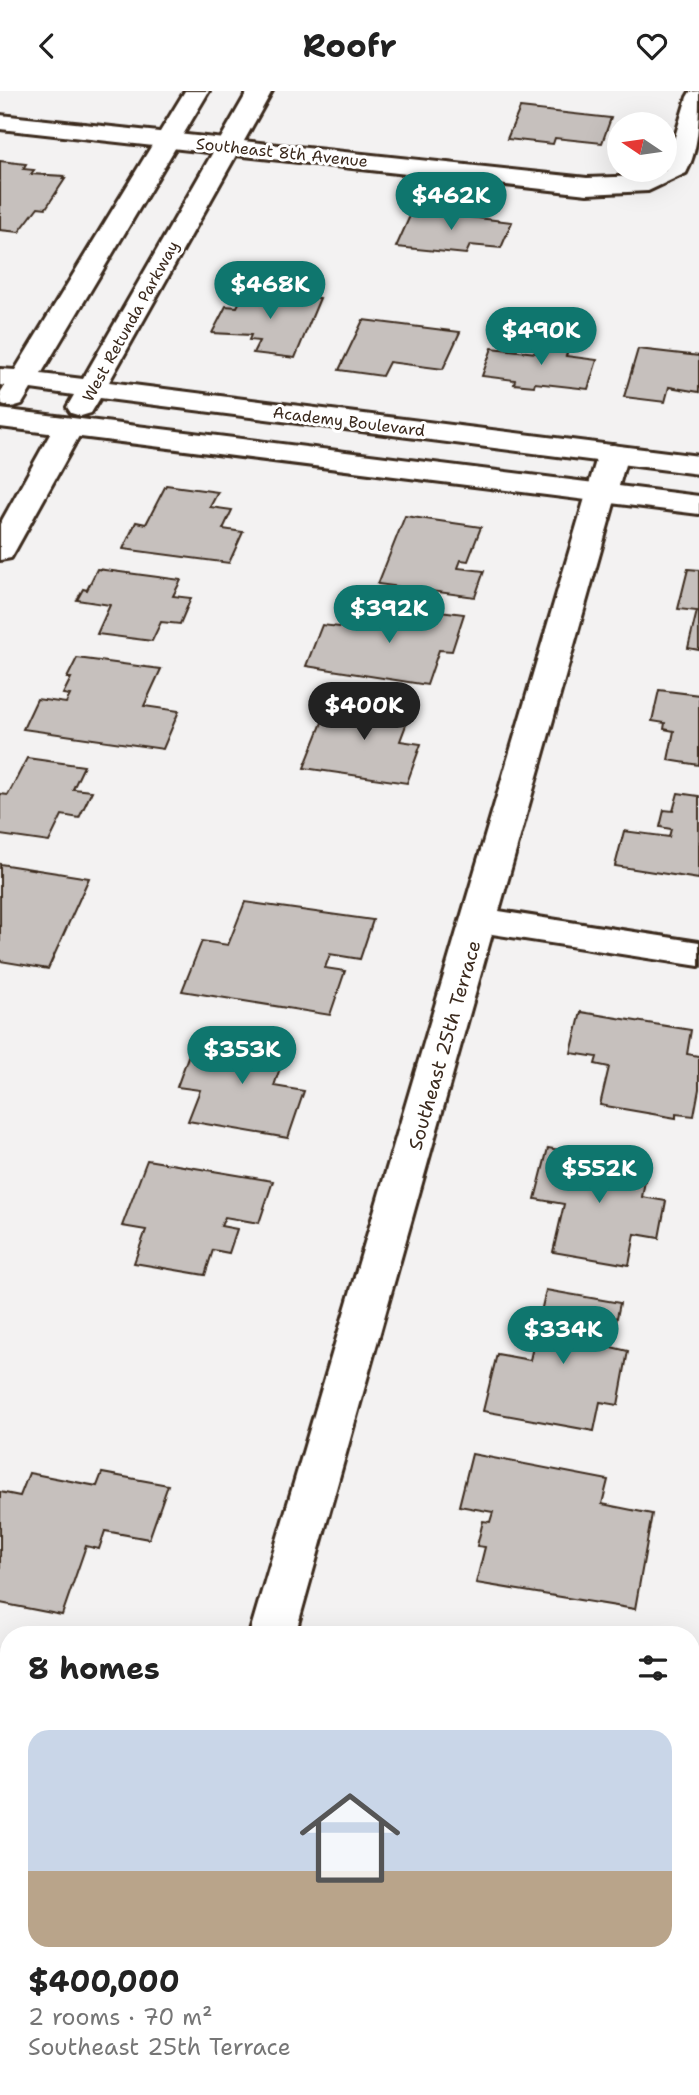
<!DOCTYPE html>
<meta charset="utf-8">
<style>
:root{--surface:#fff;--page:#f6f6f6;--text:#222;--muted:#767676;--line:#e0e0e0;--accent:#0f766e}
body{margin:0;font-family:"Shantell Sans",sans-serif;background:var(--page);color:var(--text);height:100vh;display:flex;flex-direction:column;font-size:26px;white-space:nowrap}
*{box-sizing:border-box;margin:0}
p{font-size:23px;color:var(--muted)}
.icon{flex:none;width:38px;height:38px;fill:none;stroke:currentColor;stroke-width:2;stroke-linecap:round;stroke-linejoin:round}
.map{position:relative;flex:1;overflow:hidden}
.sheet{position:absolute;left:0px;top:1535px;width:700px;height:471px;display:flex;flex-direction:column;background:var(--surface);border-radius:28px 28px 0 0;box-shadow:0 7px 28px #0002}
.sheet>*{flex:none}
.needle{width:46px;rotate:283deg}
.tools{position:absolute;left:607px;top:21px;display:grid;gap:14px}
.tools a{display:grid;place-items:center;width:70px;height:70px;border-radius:50%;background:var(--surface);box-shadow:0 7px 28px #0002;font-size:35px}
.price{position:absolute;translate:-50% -60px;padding:0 16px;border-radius:24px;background:var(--accent);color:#fff;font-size:23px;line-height:46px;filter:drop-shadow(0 2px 4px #0008)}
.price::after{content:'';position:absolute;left:50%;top:42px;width:21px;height:16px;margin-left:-10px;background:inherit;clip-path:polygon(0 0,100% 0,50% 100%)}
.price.current{background:#222;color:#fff}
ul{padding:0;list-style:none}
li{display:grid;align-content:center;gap:14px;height:371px;padding:0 28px}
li+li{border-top:2px solid var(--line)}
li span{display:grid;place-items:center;height:217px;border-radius:21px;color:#555}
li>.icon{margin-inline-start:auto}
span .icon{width:126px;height:126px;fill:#fffc;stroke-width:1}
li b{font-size:30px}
h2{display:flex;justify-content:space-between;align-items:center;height:84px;padding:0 28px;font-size:30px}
header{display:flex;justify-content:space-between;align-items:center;height:91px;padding:0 28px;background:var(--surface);font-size:32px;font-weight:700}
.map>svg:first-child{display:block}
.building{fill:#c6c0bd;stroke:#3b2a1e;stroke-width:2}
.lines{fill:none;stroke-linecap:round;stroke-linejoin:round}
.minor-casing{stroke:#3b2a1e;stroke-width:6}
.tertiary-casing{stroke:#3b2a1e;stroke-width:6}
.minor{fill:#fff;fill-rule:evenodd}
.tertiary{fill:#fff;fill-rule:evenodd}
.labels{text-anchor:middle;stroke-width:6;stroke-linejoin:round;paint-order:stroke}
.far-street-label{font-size:16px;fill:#3b2a1e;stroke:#fff}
.street-label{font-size:19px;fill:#3b2a1e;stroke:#fff}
</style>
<header><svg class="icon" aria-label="back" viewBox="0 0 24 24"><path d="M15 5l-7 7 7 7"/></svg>Roofr<svg class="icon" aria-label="heart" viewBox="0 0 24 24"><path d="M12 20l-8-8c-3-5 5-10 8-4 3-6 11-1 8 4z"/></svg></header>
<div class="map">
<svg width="699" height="2004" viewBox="0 0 699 2004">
<rect width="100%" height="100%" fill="#f3f2f2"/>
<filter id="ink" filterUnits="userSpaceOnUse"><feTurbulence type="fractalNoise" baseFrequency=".0143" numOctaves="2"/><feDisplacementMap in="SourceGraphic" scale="14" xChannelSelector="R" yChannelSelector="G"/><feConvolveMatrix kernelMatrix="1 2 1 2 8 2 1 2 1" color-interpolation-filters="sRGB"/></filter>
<g filter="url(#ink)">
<g class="building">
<polygon points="520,17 611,27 602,52 555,47 553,53 507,48"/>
<polygon points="0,70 26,73 23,78 34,79 31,83 64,85 62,88 65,88 46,117 38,116 19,141 0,139"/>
<polygon points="413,118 461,125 512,131 501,157 470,154 466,163 396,156"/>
<polygon points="246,198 320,207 295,267 253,262 259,250 249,249 251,244 212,242 226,215 237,216"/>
<polygon points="363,229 460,241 443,278 389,271 382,285 339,279"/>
<polygon points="539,254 569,257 566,265 597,269 588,298 535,292 534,295 514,293 515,289 482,285 492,257 536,262"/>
<polygon points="638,258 699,265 699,301 669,296 665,311 624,306"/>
<polygon points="166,394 218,401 210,416 232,419 223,438 243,441 229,472 123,458 136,431 146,433"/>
<polygon points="405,425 481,436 468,470 461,469 458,477 484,480 475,506 378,493"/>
<polygon points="97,478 181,489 173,505 191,507 180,533 161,531 152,550 97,543 110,514 77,509 83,498 87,499"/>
<polygon points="688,478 699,479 699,559 688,557 697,520 678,518"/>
<polygon points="384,513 464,523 452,560 439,559 427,594 306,575 322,534 358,538 359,535 376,537"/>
<polygon points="77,567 161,578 144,615 179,620 163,658 23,638 37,608 66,612 70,604 63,603 71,587 67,587"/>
<polygon points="659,599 699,604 699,674 668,669 674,640 664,638 665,632 652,630"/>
<polygon points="332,606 412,618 400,650 421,653 407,692 304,677"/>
<polygon points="27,667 84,675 73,698 92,700 79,727 62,724 49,751 0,744 0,703 8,704"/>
<polygon points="678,702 699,705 699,788 615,775 624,740 669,746 671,738 660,736 664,719 673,720"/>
<polygon points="0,773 89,787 48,878 0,870"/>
<polygon points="245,811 373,829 360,868 330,863 325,877 345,880 330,924 182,900 202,850 228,854"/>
<polygon points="581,921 691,939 687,963 699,965 699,998 694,1025 676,1023 676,1027 600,1014 609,976 595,973 597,966 571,962"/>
<polygon points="223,939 289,950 274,995 304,1000 288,1047 188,1030 200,999 177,996 189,963 212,967"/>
<polygon points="548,1057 648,1074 642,1106 666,1110 659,1147 635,1143 629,1174 553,1161 564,1113 535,1108"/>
<polygon points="147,1069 273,1090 259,1132 225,1126 221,1135 237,1138 229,1162 213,1159 205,1184 134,1172 146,1139 122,1135"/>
<polygon points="546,1199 620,1212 611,1256 628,1260 618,1314 600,1311 594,1340 483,1320 497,1263 530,1269"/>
<polygon points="472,1363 608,1389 602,1413 652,1423 635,1518 476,1492 485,1456 477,1455 483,1430 490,1431 493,1421 459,1415"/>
<polygon points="29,1382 97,1395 102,1382 168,1394 149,1448 105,1440 99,1458 86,1455 62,1524 0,1512 0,1401 20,1405"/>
<polygon points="0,1557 9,1558 9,1728 0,1726"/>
<polygon points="0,1819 9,1821 9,1893 0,1918"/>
<polygon points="374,1997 468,1997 502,2004 372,2004"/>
</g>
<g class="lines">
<defs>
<g id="minor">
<path d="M699 0C699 27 699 59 686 82L648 100 587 103 0 38V24L587 87 643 85 654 79H665L687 6 690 1Z"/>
<polygon points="69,327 79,330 84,336 15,460 11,467 0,469 0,433 54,336 59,330"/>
<polygon points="613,354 623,357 628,363 499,820 699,851 699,875 492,843 295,1544 249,1544 598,363 603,357"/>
<polygon points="116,1997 168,1997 166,2004 114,2004"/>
</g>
<g id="tertiary">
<polygon points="185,0 209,0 41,283 83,288 248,0 272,0 109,291 699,365 699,383 100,307 91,322 81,325 71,322 67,316 74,304 31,298 22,313 12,316 2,313 0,303 5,295 0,294 0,278 15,279"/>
<polygon points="0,318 699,405 699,423 0,336"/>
</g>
</defs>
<use href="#minor" class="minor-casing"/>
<use href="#tertiary" class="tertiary-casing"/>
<use href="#minor" class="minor"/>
<use href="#tertiary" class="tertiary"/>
</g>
</g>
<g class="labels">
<g class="far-street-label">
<text transform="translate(282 61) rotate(6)" y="6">Southeast 8th Avenue</text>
<text transform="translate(130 230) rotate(-61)" y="6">West Retunda Parkway</text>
<text transform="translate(349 330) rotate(7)" y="6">Academy Boulevard</text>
</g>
<g class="street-label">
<text transform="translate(444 954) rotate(-74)" y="7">Southeast 25th Terrace</text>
</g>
</g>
</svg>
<div class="tools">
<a><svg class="needle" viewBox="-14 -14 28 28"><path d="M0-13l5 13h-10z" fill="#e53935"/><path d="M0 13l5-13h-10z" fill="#767676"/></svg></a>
</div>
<b class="price" style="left:451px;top:141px">$462K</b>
<b class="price" style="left:270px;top:230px">$468K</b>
<b class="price" style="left:541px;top:276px">$490K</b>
<b class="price" style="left:389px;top:554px">$392K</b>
<b class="price current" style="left:364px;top:651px">$400K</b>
<b class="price" style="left:242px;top:995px">$353K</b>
<b class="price" style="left:599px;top:1114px">$552K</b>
<b class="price" style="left:563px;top:1275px">$334K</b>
<section class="sheet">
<h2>8 homes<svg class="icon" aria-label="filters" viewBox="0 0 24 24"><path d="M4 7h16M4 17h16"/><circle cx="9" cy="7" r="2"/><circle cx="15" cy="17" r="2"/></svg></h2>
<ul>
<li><span style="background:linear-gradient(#c9d6e8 65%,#b9a48a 0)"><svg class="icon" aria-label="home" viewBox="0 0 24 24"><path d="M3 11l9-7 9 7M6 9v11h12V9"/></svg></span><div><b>$400,000</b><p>2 rooms · 70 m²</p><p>Southeast 25th Terrace</p></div></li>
</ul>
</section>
</div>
